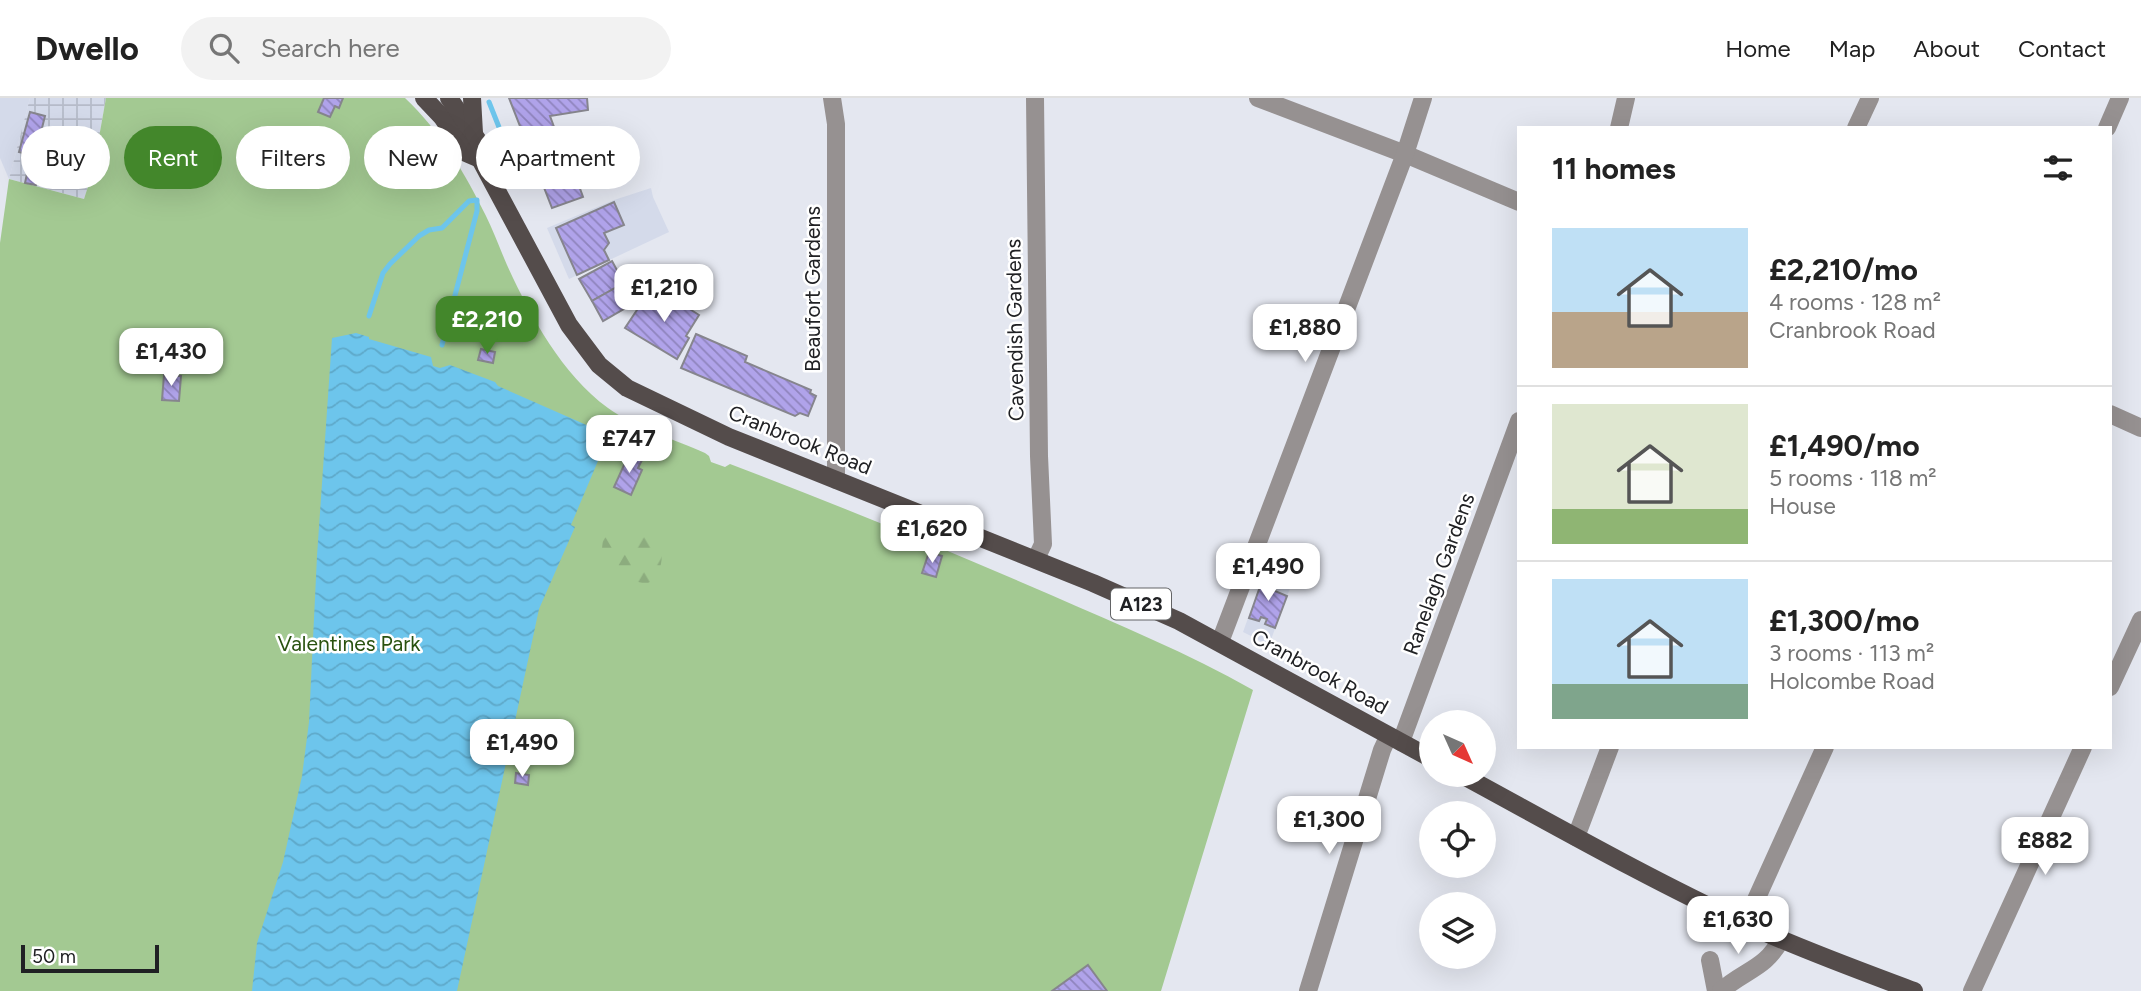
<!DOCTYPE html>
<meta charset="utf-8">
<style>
:root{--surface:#fff;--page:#f2f2f2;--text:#222;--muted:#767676;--line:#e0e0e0;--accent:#43872b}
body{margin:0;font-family:Figtree,sans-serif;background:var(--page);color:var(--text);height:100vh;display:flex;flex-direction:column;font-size:26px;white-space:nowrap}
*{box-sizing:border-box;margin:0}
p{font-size:23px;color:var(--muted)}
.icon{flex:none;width:38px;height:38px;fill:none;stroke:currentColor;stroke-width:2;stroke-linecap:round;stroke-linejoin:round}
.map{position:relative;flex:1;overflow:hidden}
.drawer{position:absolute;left:1517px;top:28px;width:595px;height:623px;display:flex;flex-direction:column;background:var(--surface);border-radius:0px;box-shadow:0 7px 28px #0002}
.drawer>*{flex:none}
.guide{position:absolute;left:21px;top:28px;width:665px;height:63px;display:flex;gap:14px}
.needle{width:46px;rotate:135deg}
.buttons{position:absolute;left:1419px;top:612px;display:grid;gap:14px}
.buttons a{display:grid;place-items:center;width:77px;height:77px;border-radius:50%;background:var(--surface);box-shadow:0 7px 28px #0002;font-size:35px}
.scale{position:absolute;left:21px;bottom:18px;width:138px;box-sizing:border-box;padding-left:7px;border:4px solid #202124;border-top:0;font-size:19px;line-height:24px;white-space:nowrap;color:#202124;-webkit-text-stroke:5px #fff;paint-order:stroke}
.price{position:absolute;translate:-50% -60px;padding:0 16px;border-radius:14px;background:#fff;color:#222;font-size:23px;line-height:46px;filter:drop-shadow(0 2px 4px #0008)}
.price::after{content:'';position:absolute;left:50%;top:42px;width:21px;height:16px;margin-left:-10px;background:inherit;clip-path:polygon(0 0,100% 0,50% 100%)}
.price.selected{background:var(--accent);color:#fff}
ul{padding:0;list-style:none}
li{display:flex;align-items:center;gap:21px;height:175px;padding:0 35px}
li+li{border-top:2px solid var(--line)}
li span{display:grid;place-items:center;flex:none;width:196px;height:140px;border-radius:0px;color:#555}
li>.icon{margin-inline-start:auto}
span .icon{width:84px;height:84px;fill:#fffc;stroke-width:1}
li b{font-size:30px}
h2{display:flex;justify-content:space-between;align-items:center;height:84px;padding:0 35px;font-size:30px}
.tag{padding:0 24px;border-radius:32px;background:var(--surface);box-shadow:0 7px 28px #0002;font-size:24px;line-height:63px}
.tag.selected{background:var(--accent);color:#fff}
header{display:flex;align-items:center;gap:42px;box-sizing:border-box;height:98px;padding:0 35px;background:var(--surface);border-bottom:2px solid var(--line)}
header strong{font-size:33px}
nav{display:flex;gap:38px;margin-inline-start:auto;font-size:24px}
.search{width:490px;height:63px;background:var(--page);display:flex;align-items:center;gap:18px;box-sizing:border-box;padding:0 24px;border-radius:38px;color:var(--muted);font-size:26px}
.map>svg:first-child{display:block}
.built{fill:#d4daea}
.industrial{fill:url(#industrial-grid)}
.green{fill:#a3c992}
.forest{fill:url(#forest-firs)}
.water{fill:url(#water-waves)}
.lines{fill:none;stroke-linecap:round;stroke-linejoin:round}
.stream{stroke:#6dc5ec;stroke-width:5}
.building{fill:url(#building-back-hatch);stroke:#86858d;stroke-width:2}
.minor{stroke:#969191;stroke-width:18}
.major{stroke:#544c4b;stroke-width:18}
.labels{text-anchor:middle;stroke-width:5;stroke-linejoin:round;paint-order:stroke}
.shield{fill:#fff;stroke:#636466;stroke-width:2}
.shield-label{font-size:19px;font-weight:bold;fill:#202124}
.street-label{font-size:21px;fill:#202124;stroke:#fff}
.park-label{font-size:21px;fill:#295210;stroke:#fff}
</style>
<header>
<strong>Dwello</strong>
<div class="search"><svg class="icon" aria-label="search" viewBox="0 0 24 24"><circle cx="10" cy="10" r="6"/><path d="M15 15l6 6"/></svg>Search here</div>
<nav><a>Home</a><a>Map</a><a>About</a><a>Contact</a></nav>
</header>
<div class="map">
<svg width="2141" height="893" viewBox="0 0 2141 893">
<defs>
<pattern id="industrial-grid" width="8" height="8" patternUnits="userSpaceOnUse" patternTransform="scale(1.75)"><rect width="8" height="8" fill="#d4daea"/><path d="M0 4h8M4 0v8" fill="none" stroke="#b6bbc9"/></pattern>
<pattern id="forest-firs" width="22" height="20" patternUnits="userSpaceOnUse" patternTransform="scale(1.75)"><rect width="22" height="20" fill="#a3c992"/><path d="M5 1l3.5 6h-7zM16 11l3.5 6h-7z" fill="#8cac7e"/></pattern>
<pattern id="water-waves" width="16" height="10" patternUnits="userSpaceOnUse" patternTransform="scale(1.75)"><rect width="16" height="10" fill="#6dc5ec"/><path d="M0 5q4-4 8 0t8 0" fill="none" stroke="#5ea9ca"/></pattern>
<pattern id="building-back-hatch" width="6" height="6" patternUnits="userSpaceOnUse" patternTransform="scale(1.75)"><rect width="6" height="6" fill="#b0a3ea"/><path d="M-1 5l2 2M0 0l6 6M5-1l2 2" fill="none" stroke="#8f84bd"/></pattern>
</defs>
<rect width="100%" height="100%" fill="#e4e7f0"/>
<g class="built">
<polygon points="0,0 30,0 9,81 0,60"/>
<polygon points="651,90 653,99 669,134 569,181 547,130 614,102"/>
<polygon points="1274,448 1302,458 1269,547 1243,534"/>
</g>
<polygon class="industrial" points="30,0 106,0 93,73 84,101 9,81"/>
<path class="green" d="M106 0H405C440 33 465 75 486 118 494 134 500 151 507 167 531 219 561 275 608 310 632 328 676 342 705 355L709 358 711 364 725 369 730 366C838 407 945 451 1051 497 1119 527 1188 555 1253 592L1161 893H0V145L9 81 84 101 93 73Z"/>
<path class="forest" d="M613 433 654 434C664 451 664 462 656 481L646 486 611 477 601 460 603 441Z"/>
<polygon class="water" points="356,235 369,239 369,241 431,259 433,268 440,270 450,267 495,284 498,288 591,329 606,344 571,427 575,429 539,511 457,893 252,893 257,845 283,764 302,678 309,624 317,458 332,240"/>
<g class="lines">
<g class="stream">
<polyline points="489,4 516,72 517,77 514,81"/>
<polyline points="369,218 383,175 390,166 419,138 429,132 442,130 469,103 477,102 477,113 442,247"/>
</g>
</g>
<g class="building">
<polygon points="324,0 343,0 339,10 335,8 330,19 318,14"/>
<polygon points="509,0 587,0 588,12 550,18 560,45 563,44 583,99 552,110"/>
<polygon points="30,14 45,18 35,58 19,54"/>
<polygon points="445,62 455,76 448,81 443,74 439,77 434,70"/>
<polygon points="28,71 40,74 36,87 25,85"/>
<polygon points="614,104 624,127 604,135 609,145 604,152 609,162 577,177 556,130"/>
<polygon points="612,163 624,185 592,203 579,181"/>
<polygon points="624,185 630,195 636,191 641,201 603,223 592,203"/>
<polygon points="663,194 699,217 686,238 689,240 677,261 625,230 639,209"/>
<polygon points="696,236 747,258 745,264 811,292 810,295 816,298 808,318 800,315 795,318 681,270"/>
<polygon points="481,251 495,254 493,265 478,262"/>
<polygon points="164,277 181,278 179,303 162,302"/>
<polygon points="629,356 642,362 638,370 642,372 631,397 614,389"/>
<polygon points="1274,448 1302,458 1298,469 1280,465 1279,462 1270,459"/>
<polygon points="929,454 942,458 936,479 922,475"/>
<polygon points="1264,477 1274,481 1270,491 1287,498 1275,530 1265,526 1267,521 1261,519 1259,523 1249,520"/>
<polygon points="516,675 529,677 528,687 515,685"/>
<polygon points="1088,867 1107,893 1052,893"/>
</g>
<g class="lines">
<g class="minor">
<polyline points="832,0 836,26 836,382"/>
<polyline points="1035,0 1039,358 1043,446 1036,461"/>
<polyline points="1258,0 1405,56 1519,104"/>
<polyline points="1619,30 1626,0"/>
<polyline points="1856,30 1870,0"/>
<polyline points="2107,30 2120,0"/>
<polyline points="2110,316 2141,330"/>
<polyline points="1220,544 1405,56 1423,0"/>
<polyline points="2110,589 2141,522"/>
<polyline points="1401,644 1519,323"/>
<polyline points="1576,739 1610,649"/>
<polyline points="1745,826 1825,649"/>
<polyline points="1710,862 1716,893"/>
<polyline points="1308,893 1382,652 1388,639"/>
<path d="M1721 893C1744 872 1766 871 1781 841"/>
<polyline points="1972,893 2083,649"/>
</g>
<g class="major">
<polyline points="424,0 442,19 466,55 480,61"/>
<polyline points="449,0 479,44 480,61 569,227 599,267 627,290 729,339 1093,485 1179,523 1432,661"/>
<polyline points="472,0 474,35"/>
<path d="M1462 677C1556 728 1649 781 1746 826 1800 851 1858 872 1914 893"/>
</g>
</g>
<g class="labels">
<rect class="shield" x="1111" y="490.5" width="60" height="31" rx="5"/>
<g class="shield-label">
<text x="1141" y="513">A123</text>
</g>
<g class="street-label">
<text transform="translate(813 191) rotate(-90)" y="7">Beaufort Gardens</text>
<text transform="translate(1015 232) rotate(-91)" y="7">Cavendish Gardens</text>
<text transform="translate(800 342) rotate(22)" y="7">Cranbrook Road</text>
<text transform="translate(1439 476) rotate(-70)" y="7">Ranelagh Gardens</text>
<text transform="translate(1320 574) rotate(29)" y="7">Cranbrook Road</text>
</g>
<g class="park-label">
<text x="349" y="553">Valentines Park</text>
</g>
</g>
</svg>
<div class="buttons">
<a><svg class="needle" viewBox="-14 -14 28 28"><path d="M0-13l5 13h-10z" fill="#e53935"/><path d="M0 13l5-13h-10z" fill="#767676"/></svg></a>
<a><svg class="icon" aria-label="locate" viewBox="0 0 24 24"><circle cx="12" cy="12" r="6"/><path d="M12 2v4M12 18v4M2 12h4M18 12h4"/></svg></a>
<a><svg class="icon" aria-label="layers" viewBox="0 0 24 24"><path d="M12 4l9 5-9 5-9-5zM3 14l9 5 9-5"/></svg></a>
</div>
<div class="scale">50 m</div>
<b class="price" style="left:664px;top:226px">£1,210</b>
<b class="price selected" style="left:487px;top:258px">£2,210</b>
<b class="price" style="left:1305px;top:266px">£1,880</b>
<b class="price" style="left:171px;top:290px">£1,430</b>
<b class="price" style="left:629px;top:377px">£747</b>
<b class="price" style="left:932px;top:467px">£1,620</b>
<b class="price" style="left:1268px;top:505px">£1,490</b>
<b class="price" style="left:522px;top:681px">£1,490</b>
<b class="price" style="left:1329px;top:758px">£1,300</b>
<b class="price" style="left:2045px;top:779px">£882</b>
<b class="price" style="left:1738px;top:858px">£1,630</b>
<div class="guide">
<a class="tag">Buy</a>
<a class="tag selected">Rent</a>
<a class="tag">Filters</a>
<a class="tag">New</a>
<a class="tag">Apartment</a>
</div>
<section class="drawer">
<h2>11 homes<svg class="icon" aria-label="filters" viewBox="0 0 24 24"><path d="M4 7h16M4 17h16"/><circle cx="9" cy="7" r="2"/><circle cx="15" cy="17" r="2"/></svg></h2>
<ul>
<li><span style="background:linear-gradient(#bfe0f5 60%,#b9a48a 0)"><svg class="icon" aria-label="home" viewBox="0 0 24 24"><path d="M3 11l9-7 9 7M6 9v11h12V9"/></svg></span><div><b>£2,210/mo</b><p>4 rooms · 128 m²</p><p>Cranbrook Road</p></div></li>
<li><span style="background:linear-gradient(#dfe7d0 75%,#8fb573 0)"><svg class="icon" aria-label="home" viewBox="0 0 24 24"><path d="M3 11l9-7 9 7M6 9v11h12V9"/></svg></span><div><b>£1,490/mo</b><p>5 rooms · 118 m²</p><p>House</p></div></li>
<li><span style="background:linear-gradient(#bfe0f5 75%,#7fa58c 0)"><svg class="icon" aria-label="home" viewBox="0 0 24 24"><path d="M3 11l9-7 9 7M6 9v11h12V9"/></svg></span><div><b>£1,300/mo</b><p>3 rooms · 113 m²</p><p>Holcombe Road</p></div></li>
</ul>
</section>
</div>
